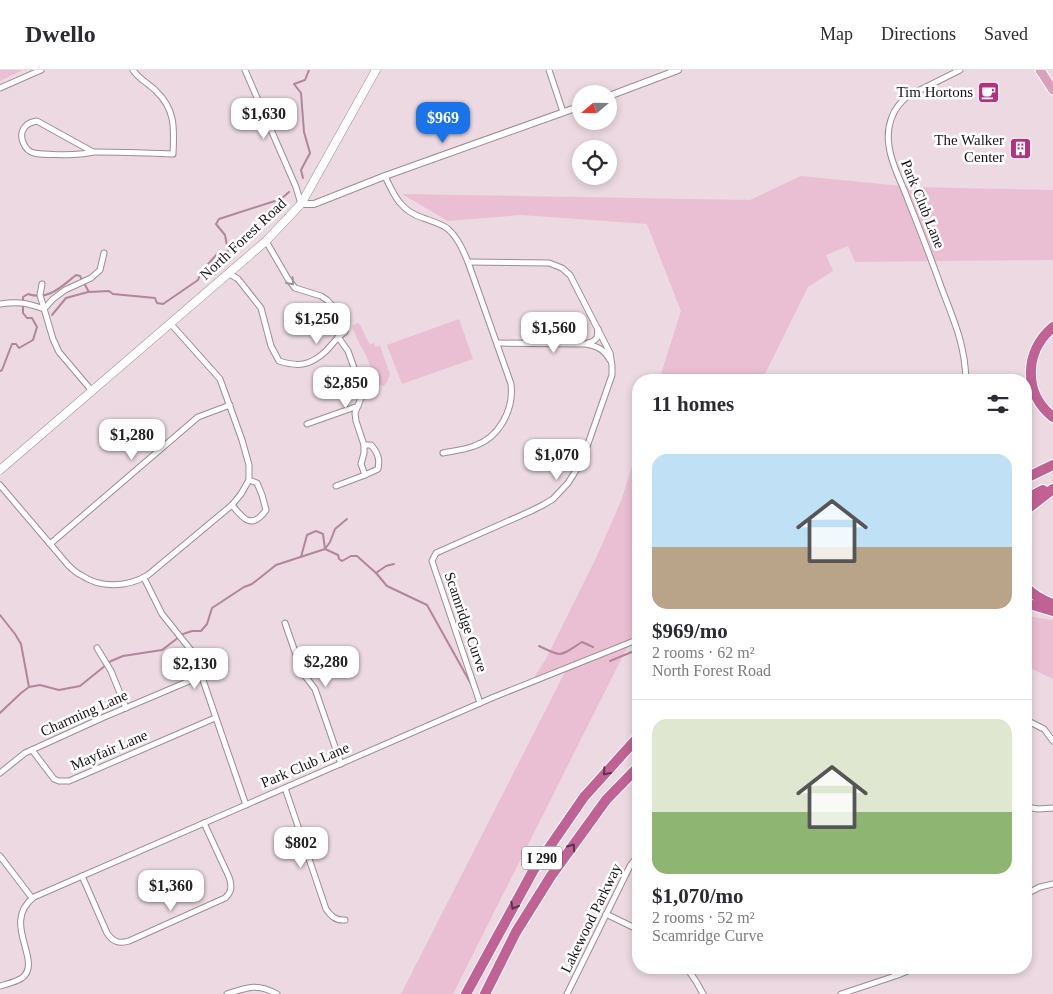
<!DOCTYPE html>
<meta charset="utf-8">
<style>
:root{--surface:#fff;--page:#f2f2f3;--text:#2b2b33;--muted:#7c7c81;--line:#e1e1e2;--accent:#1a73e8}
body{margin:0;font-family:"Times New Roman",serif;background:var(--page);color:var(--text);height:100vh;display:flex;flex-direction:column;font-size:19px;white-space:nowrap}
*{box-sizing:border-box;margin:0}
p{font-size:16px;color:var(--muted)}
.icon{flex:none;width:28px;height:28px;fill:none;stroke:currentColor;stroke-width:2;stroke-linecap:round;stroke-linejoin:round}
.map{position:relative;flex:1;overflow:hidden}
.sheet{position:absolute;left:632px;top:304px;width:400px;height:600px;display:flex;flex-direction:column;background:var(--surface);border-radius:20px;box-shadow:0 2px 8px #0003}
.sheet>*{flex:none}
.needle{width:32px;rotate:250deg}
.tools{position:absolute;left:572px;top:15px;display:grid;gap:10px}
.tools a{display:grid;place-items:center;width:45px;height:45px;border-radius:50%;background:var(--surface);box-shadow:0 2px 8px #0003;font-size:25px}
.price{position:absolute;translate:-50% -42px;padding:0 11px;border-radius:10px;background:#fff;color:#222;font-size:16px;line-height:32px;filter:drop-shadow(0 1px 2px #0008)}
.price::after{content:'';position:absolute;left:50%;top:30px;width:15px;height:11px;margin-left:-8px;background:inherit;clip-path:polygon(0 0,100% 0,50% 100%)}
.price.on{background:var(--accent);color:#fff}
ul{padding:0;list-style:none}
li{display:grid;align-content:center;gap:10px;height:265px;padding:0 20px}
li+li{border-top:1px solid var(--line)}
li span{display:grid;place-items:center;height:155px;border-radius:15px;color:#555}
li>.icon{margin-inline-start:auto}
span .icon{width:90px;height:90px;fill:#fffc;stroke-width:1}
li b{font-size:21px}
h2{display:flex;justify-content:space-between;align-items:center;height:60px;padding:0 20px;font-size:21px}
header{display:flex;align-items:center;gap:30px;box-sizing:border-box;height:70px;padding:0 25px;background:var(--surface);border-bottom:1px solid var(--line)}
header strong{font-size:24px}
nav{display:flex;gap:28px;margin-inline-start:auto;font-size:18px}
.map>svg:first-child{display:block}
.green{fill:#eabfd3}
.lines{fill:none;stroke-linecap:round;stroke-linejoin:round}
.stream{stroke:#b3859b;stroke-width:2}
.minor-casing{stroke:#9d8c94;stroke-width:7}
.tertiary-casing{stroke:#9d8c94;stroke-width:8}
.secondary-casing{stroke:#9d8c94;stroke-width:9}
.primary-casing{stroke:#fff;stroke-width:11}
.motorway-casing{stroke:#fff;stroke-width:12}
.minor{stroke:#fff;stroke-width:5}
.tertiary{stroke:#fff;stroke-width:6}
.secondary{stroke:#fff;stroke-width:8}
.primary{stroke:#daa1bf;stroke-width:9}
.motorway{stroke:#c16295;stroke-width:10}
.oneway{stroke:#989597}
.oneway2{stroke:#5d3349}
.labels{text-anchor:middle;stroke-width:5;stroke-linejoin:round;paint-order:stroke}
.shield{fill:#fff;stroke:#5f5a5d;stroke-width:1}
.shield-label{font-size:14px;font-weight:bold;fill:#1b1417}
.poi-label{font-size:15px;fill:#1b1417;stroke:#fff;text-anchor:end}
.street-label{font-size:15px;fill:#1b1417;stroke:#fff}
</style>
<header>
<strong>Dwello</strong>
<nav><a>Map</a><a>Directions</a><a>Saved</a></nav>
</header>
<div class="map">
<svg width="1053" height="924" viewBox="0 0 1053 924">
<rect width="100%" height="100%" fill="#ecd9e2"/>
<g class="green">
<polygon points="0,0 23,0 0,11"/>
<polygon points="801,106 912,117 1053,120 1053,190 855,192 848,176 826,185 833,201 808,217 762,310 659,310 681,241 647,154 521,145 448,151 402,124 750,130"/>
<polygon points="459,249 473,289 402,314 387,275"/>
<polygon points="357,253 360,254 366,268 370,274 374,273 375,277 380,276 390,304 387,312 384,316 377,314 365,283 358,271 352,256"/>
<polygon points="639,375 639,554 453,924 401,924 567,598 531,612 546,589 596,488 621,431"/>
<polygon points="1026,546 1053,550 1053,609 1030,598 1026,598"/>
</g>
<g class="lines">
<g class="stream">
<polyline points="303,108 301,100 310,83 304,62 301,23 294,14 305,10 309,0"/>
<path d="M23 231V227L28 224C48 231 61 217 76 205L80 206 89 222 109 221 113 224 155 228 157 233 163 234 198 210 201 202 217 184 228 181 225 165 216 154 219 149 281 129 289 122"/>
<polyline points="52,245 66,228 88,222"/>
<polyline points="0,301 2,300 12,274 16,274 19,278 33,270 37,257 32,248 27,248 23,243 23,235"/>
<polyline points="325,479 330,472 335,459 347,449"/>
<polyline points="301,487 307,465 316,461 323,464 325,479"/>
<polyline points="376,503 386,496 394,494"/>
<polyline points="0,545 15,564 21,574 29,617"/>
<path d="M539 576C563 588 560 586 582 572L593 577"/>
<polyline points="610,591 639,579"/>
<polyline points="0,643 21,623 29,617 40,615 59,620 80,616 111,591 123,586 162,580 183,564 192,561 201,561 207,554 212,538 244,517 252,514 276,495 325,479 338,485 339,489 342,491 351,486 357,486 376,503 387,516 427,535 471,614"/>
</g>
<defs>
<g id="minor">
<polyline points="245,0 296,117 301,134"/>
<polyline points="549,0 563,42"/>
<path d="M960 0 908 26C892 38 886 57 889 76 891 94 902 113 908 130 920 160 932 191 943 222 955 253 965 276 966 310"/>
<polyline points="0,18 41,0"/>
<path d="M93 82 37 51C32 52 27 53 24 58 18 67 25 81 34 83 42 85 72 85 80 84 86 84 90 82 96 82 121 82 147 83 173 84 174 59 176 40 156 21 149 14 139 9 133 0"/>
<path d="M385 106C394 126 401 141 423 148 431 151 442 154 448 159 458 168 463 180 468 192L511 314C514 340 499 368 474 376 464 380 453 381 443 383"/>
<polyline points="468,192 549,193 562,198 570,205 610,283 612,296 612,305 582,391 568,413 553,429 543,435 531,441 436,483 432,491 480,633"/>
<path d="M228 203 238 209 261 238 271 276 279 291C298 297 310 296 326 281 332 275 337 267 345 262L338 242 327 230 321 226 295 218 288 209 266 171"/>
<polyline points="42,214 40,225 53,269 59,282 92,321"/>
<path d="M0 234C19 231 27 233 44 239L53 229 65 220 91 208 100 200 104 183"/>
<polyline points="338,267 348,281 363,323 355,343 356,351 364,375 364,383 361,394 365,405"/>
<path d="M497 273 585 274C597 276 604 279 610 290"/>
<polyline points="588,273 592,272 597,268 598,259"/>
<polyline points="307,354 358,336"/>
<path d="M0 415 68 495C72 499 76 503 81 505 101 519 128 517 148 505L232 435 241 424 249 410V395L242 370 220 309 170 253"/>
<path d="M336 416 365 405 378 399C380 389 378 383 371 375H364"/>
<path d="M232 435C243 449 252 460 266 440L262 425 257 413 249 410"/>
<polyline points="50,474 198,347 230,335"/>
<polyline points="144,508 162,544 194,584 246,735"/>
<polyline points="285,553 302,602 315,619 341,694"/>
<polyline points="97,578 111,601 126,638"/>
<polyline points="1026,650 1044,659 1053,671"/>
<polyline points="32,680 54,709 59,711 69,711 215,648"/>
<polyline points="0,703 25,683 102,648 201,606"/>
<path d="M285 718 326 839C331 846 336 851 345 850"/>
<polyline points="1026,737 1038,739 1053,738"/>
<polyline points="0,786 32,828"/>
<path d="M82 806 107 863C113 872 119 874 129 871L225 828C232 822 232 816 229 807L204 753"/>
<polyline points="1026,824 1040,817 1053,814"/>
<polyline points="606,844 639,860"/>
<polyline points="687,898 697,913 703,924"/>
<path d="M0 916C7 914 16 912 22 908 44 891 0 853 34 827L494 627 639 569"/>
<path d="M227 924C248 917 257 913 277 924"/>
<polyline points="567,924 630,796 639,784"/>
<polyline points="841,924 898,905 915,898"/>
</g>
<g id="tertiary">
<polyline points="609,26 678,0"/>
<polyline points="301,134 314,134 385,106 581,36"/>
</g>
<polyline id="secondary" points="0,400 266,171 301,134 376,0"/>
<polyline id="primary" points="1040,0 1053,20"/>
<g id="motorway">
<path d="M1053 257C1024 281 1023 324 1053 347"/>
<polyline points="1026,408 1053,395"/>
<polyline points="1026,429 1043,420"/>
<polyline points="1026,440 1053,419"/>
<path d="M1026 517C1034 526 1042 530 1053 534"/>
<polyline points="1026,533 1053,541"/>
<polyline points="466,924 533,801 584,727 639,666"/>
<polyline points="485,924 516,862 551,806 606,730 639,696"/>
</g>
</defs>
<use href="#minor" class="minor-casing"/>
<use href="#tertiary" class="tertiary-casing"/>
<use href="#secondary" class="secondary-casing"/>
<use href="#primary" class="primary-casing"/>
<use href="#motorway" class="motorway-casing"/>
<use href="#minor" class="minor"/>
<use href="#tertiary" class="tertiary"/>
<use href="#secondary" class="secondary"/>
<use href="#primary" class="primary"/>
<use href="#motorway" class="motorway"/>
</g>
<defs><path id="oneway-chevron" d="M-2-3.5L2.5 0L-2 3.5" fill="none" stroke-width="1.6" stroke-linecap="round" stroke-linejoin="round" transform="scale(1.25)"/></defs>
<use class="oneway" href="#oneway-chevron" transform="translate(291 212) rotate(48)"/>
<g class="oneway2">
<use href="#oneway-chevron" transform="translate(606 702) rotate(132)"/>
<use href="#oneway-chevron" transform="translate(572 777) rotate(-55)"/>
<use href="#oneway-chevron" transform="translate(514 836) rotate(119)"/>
</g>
<defs>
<symbol id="cafe-square" viewBox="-11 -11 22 22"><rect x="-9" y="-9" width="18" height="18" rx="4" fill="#b2327e" stroke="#fff"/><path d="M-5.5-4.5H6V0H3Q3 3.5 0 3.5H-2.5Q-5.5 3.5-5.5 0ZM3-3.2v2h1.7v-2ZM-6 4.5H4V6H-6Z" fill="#fff"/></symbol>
<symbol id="building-square" viewBox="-11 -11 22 22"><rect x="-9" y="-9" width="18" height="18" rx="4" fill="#b2327e" stroke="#fff"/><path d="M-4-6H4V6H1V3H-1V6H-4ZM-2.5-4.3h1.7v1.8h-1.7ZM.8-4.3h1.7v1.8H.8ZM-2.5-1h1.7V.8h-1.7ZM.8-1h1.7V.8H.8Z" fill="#fff"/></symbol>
</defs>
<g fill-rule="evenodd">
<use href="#cafe-square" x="976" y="10" width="25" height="25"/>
<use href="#building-square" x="1008" y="66" width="25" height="25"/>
</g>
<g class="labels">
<rect class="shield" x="522" y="776.5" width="40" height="23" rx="4"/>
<g class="shield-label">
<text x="542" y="793">I 290</text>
</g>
<g class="poi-label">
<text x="973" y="27">Tim Hortons</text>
<text x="1004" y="75">The Walker<tspan x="1004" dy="17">Center</tspan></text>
</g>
<g class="street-label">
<text transform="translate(923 134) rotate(68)" y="5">Park Club Lane</text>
<text transform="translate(243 169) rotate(-43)" y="5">North Forest Road</text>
<text transform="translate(466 552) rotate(71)" y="5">Scamridge Curve</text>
<text transform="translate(84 643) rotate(-24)" y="5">Charming Lane</text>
<text transform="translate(109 680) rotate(-23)" y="5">Mayfair Lane</text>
<text transform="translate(305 695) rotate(-23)" y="5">Park Club Lane</text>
<text transform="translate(591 848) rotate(-64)" y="5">Lakewood Parkway</text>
</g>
</g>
</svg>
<div class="tools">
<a><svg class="needle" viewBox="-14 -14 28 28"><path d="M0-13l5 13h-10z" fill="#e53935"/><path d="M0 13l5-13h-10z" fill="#7c7c81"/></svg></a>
<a><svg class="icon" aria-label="locate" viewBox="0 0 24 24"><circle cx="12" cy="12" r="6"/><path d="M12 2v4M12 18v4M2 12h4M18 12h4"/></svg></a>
</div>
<b class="price" style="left:264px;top:70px">$1,630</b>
<b class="price on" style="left:443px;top:74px">$969</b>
<b class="price" style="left:317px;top:275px">$1,250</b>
<b class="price" style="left:554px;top:284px">$1,560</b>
<b class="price" style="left:346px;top:339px">$2,850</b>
<b class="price" style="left:132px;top:391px">$1,280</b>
<b class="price" style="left:557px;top:411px">$1,070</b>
<b class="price" style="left:326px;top:618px">$2,280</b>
<b class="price" style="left:195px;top:620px">$2,130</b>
<b class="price" style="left:301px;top:799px">$802</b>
<b class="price" style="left:171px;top:842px">$1,360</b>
<section class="sheet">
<h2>11 homes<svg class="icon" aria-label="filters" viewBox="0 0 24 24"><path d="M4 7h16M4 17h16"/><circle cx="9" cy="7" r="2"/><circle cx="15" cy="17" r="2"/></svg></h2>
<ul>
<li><span style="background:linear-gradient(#bfe0f5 60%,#b9a48a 0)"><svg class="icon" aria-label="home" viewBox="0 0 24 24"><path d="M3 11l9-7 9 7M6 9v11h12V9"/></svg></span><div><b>$969/mo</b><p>2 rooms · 62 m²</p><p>North Forest Road</p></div></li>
<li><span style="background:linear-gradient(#dfe7d0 60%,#8fb573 0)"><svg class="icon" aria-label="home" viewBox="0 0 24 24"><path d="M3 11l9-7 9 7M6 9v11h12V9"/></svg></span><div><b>$1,070/mo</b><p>2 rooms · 52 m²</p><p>Scamridge Curve</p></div></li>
</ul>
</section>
</div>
